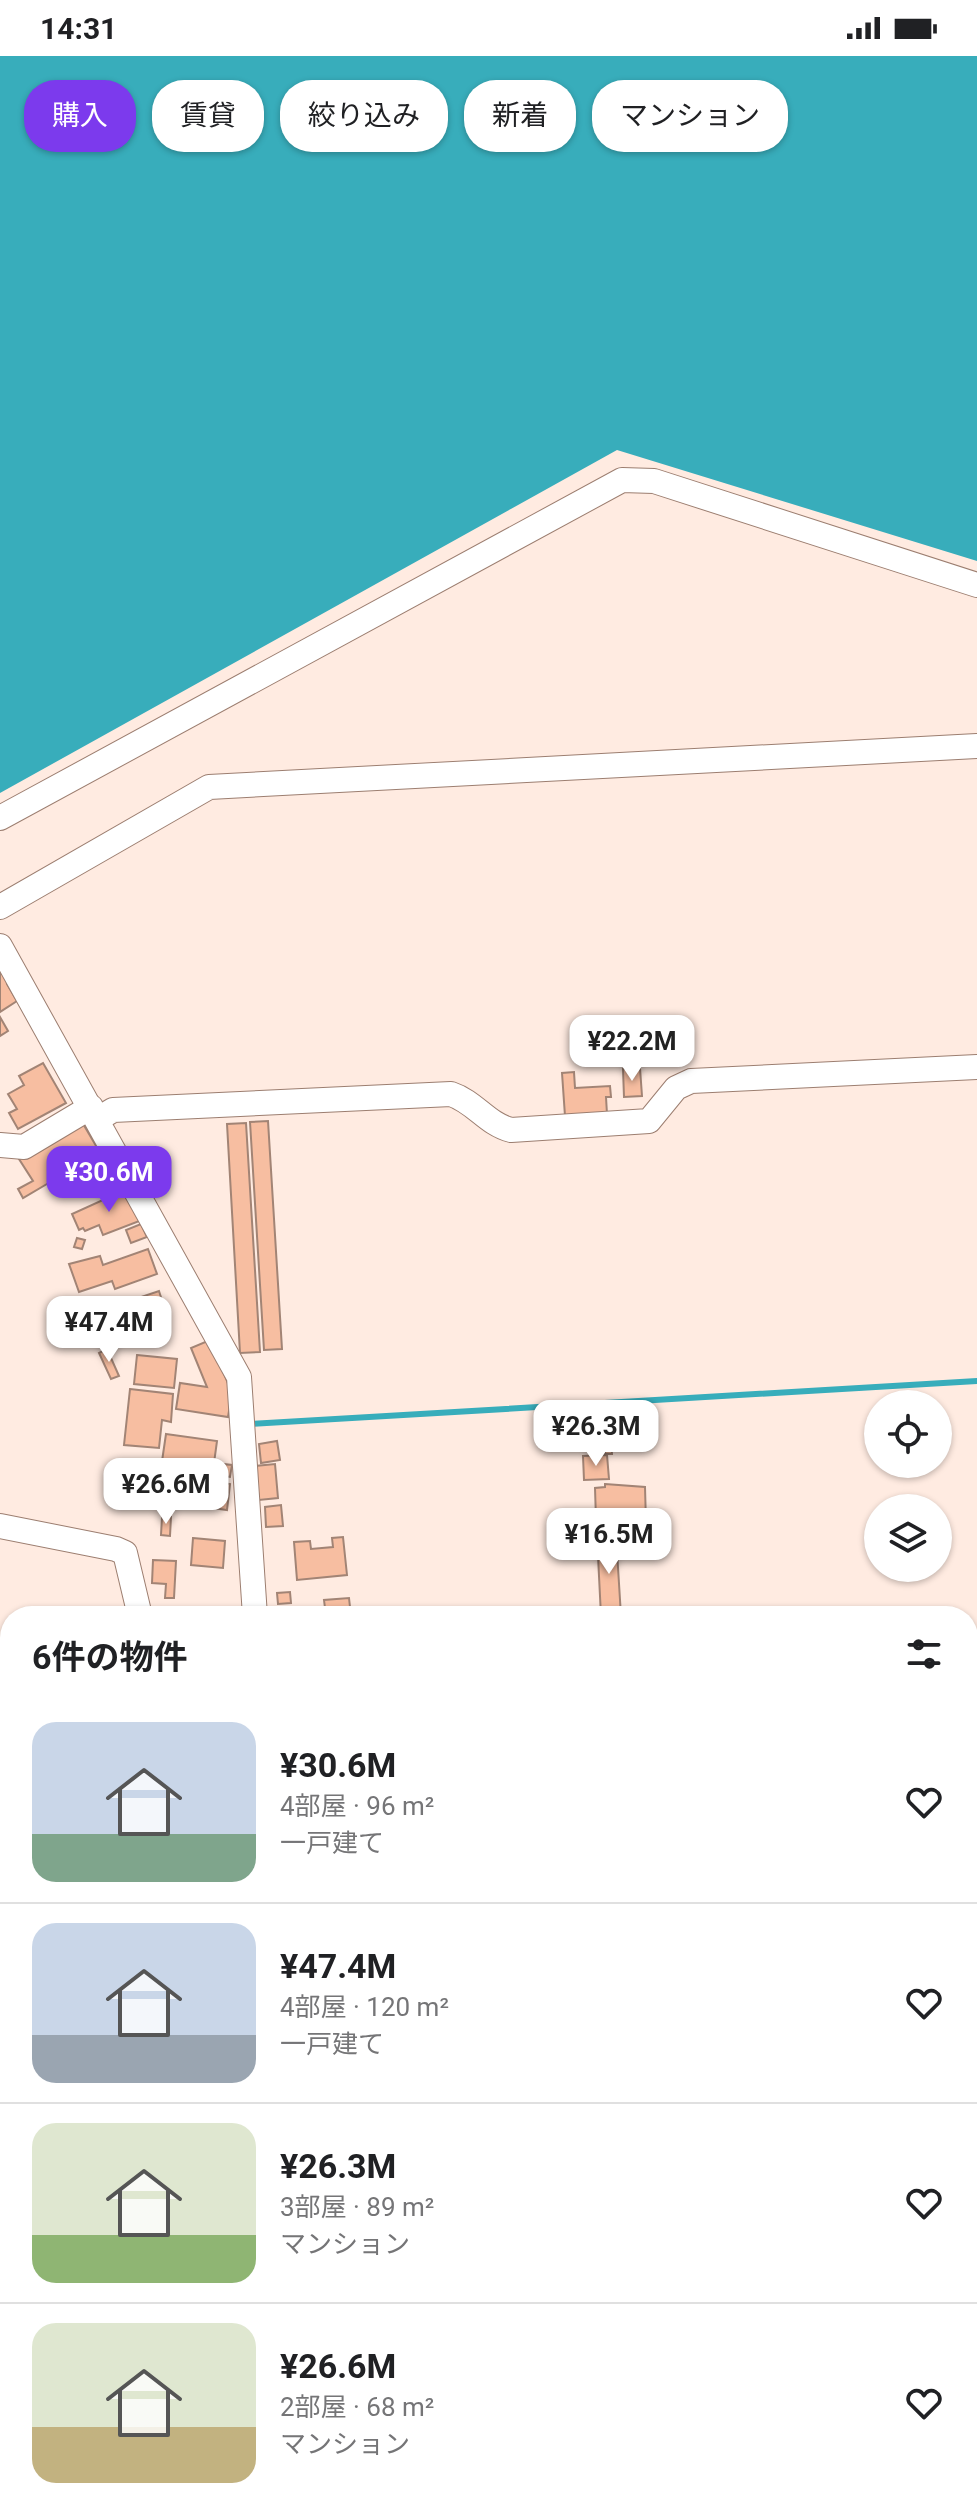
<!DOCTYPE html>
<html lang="ja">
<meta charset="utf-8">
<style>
:root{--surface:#fff;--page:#f2f2f2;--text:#202124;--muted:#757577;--line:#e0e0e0;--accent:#7c3aed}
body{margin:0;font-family:Roboto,"Noto Sans JP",sans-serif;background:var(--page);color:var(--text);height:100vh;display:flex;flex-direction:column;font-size:30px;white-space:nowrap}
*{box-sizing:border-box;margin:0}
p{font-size:26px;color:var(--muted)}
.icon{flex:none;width:44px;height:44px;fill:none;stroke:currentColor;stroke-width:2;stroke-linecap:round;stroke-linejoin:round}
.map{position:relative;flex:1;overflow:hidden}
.sheet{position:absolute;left:0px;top:1550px;width:978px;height:914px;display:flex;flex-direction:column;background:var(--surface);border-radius:32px 32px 0 0;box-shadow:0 2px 6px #0004}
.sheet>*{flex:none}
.hud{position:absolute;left:24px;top:24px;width:930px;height:72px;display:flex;gap:16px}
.fabs{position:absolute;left:864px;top:1334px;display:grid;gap:16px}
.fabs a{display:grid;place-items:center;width:88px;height:88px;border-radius:50%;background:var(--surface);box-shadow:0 2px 6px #0004;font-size:40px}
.price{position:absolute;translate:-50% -68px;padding:0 18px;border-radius:16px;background:#fff;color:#222;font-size:26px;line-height:52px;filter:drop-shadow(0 2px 4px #0008)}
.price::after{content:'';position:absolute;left:50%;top:48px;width:24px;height:18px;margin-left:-12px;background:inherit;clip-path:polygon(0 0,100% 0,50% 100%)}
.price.on{background:var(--accent);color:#fff}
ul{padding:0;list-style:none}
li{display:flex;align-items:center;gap:24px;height:200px;padding:0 32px}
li+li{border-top:2px solid var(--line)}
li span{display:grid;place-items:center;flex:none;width:224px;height:160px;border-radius:24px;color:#555}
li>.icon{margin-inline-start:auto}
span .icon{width:96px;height:96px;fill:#fffc;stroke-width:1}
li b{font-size:34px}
h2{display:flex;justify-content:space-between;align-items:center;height:96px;padding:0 32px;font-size:34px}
.pill{padding:0 28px;border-radius:32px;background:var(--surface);box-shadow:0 2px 6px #0004;font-size:28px;line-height:72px}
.pill.on{background:var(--accent);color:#fff}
.status{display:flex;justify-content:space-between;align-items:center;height:56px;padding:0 40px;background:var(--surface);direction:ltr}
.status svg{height:22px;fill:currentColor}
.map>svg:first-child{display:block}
.water{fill:#38adbb}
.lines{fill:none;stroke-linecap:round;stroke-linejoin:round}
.stream{stroke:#38adbb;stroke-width:6}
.building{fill:#f7bea1;stroke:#a28475;stroke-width:2}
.minor-casing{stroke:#9c7e70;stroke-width:26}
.minor{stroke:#fff;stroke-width:24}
</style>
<div class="status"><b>14:31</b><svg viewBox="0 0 49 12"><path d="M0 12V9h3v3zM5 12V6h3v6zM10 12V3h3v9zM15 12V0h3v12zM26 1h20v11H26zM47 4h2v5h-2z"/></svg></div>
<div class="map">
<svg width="977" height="2463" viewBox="0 0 977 2463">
<rect width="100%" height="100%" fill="#ffebe1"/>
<polygon class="water" points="0,0 977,0 977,505 617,394 0,737"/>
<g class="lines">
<g class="stream">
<polyline points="251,1368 977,1325"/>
<polyline points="968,1952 977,1952"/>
</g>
</g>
<g class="building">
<polygon points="0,906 11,925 7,928 17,945 0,956"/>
<polygon points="0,961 8,975 0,980"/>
<polygon points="43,1007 66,1047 18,1073 9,1057 17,1053 8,1038 24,1029 19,1020"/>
<polygon points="640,1012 642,1040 624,1041 623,1013"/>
<polygon points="574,1016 575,1032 610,1030 611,1041 606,1041 607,1058 565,1060 562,1017"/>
<polygon points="268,1065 282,1293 264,1294 250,1066"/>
<polygon points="82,1066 109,1112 61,1140 52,1125 23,1142 18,1133 33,1125 19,1103"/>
<polygon points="246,1067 260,1296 240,1297 227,1068"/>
<polygon points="113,1112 123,1131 110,1138 99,1119"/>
<polygon points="127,1133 142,1164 103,1179 99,1169 85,1175 83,1172 79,1174 72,1158"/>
<polygon points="141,1168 147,1181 131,1187 126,1174"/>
<polygon points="77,1182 85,1184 82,1193 74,1191"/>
<polygon points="148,1193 157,1218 115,1233 112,1225 79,1236 69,1208 100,1200 103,1209"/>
<polygon points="159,1235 167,1260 90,1286 82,1261 96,1256 98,1263 132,1252 129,1245"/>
<polygon points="210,1284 232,1337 228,1361 176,1353 180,1327 207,1331 191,1292"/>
<polygon points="107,1293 119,1320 111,1323 99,1297"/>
<polygon points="137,1299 177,1303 174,1332 134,1328"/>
<polygon points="130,1333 173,1338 171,1366 162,1364 159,1392 124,1389"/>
<polygon points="603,1367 609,1367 612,1398 605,1398"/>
<polygon points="166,1378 217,1385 214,1407 232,1409 230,1421 161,1412"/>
<polygon points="277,1385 280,1404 261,1407 259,1388"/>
<polygon points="607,1399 609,1423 584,1424 583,1400"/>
<polygon points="275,1408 278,1442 259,1444 255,1410"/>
<polygon points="215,1426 230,1428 227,1454 212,1452"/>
<polygon points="605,1428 645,1431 646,1467 626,1468 626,1461 617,1461 617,1464 596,1464 595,1432 605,1431"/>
<polygon points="281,1449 283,1470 266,1471 265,1451"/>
<polygon points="162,1461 171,1461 170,1480 161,1479"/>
<polygon points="616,1479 621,1560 601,1560 597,1480"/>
<polygon points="343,1481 347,1519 297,1524 294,1486 310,1485 311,1493 333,1491 332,1482"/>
<polygon points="193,1482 225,1485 223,1512 191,1509"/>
<polygon points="153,1504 176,1505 174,1542 165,1542 166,1528 152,1527"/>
<polygon points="290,1536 291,1547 278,1548 277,1537"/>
<polygon points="349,1542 351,1560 308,1560 307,1553 325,1552 324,1544"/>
<polygon points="172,1551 217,1553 217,1560 171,1560"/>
<polygon points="329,2454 375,2454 375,2460 329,2463"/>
</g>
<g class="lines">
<defs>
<g id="minor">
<polyline points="0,762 622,424 654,425 977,529"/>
<polyline points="0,851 209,731 977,690"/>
<polyline points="0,890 239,1321 255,1560"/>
<path d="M98 1063 113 1054 451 1038C475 1046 487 1068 511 1074L649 1065 676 1032 691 1025 977 1011"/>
<polyline points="0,1089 24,1091 91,1051"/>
<polyline points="0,1470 116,1493 125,1497 140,1560"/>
<polyline points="968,1638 977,1637"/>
<polyline points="0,2152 10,2155"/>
<polyline points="968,2267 977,2266"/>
<polyline points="310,2454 311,2463"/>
</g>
</defs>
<use href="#minor" class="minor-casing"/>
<use href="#minor" class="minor"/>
</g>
</svg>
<div class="fabs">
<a><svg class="icon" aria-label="locate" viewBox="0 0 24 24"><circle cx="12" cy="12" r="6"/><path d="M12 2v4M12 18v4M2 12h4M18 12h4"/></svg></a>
<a><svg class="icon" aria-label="layers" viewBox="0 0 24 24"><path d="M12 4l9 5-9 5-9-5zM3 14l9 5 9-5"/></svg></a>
</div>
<b class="price" style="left:632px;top:1027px">¥22.2M</b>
<b class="price on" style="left:109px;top:1158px">¥30.6M</b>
<b class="price" style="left:109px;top:1308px">¥47.4M</b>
<b class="price" style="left:596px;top:1412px">¥26.3M</b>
<b class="price" style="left:166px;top:1470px">¥26.6M</b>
<b class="price" style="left:609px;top:1520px">¥16.5M</b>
<div class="hud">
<a class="pill on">購入</a>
<a class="pill">賃貸</a>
<a class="pill">絞り込み</a>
<a class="pill">新着</a>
<a class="pill">マンション</a>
</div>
<section class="sheet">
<h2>6件の物件<svg class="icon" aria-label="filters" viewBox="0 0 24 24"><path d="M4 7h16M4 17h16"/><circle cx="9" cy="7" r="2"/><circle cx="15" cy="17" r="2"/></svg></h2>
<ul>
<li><span style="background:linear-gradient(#c9d6e8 70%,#7fa58c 0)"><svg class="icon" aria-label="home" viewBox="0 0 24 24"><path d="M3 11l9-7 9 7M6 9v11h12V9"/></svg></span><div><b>¥30.6M</b><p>4部屋 · 96 m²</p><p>一戸建て</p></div><svg class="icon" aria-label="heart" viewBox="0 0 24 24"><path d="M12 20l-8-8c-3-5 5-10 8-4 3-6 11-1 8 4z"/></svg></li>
<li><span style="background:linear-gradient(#c9d6e8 70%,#9aa5b1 0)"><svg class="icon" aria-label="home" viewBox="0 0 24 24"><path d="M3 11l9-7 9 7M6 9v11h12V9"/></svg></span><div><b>¥47.4M</b><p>4部屋 · 120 m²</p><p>一戸建て</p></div><svg class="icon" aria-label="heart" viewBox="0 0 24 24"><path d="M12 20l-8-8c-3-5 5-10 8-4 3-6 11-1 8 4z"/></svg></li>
<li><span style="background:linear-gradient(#dfe7d0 70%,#8fb573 0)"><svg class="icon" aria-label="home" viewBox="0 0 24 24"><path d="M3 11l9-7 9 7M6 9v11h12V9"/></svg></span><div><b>¥26.3M</b><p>3部屋 · 89 m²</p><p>マンション</p></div><svg class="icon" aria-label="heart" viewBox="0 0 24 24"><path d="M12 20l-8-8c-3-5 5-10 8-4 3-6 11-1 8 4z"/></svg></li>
<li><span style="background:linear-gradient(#dfe7d0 65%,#c2b280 0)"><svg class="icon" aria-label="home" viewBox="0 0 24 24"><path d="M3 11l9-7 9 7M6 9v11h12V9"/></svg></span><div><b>¥26.6M</b><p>2部屋 · 68 m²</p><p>マンション</p></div><svg class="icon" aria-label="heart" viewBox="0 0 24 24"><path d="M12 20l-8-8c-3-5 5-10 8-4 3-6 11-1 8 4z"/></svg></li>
</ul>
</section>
</div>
